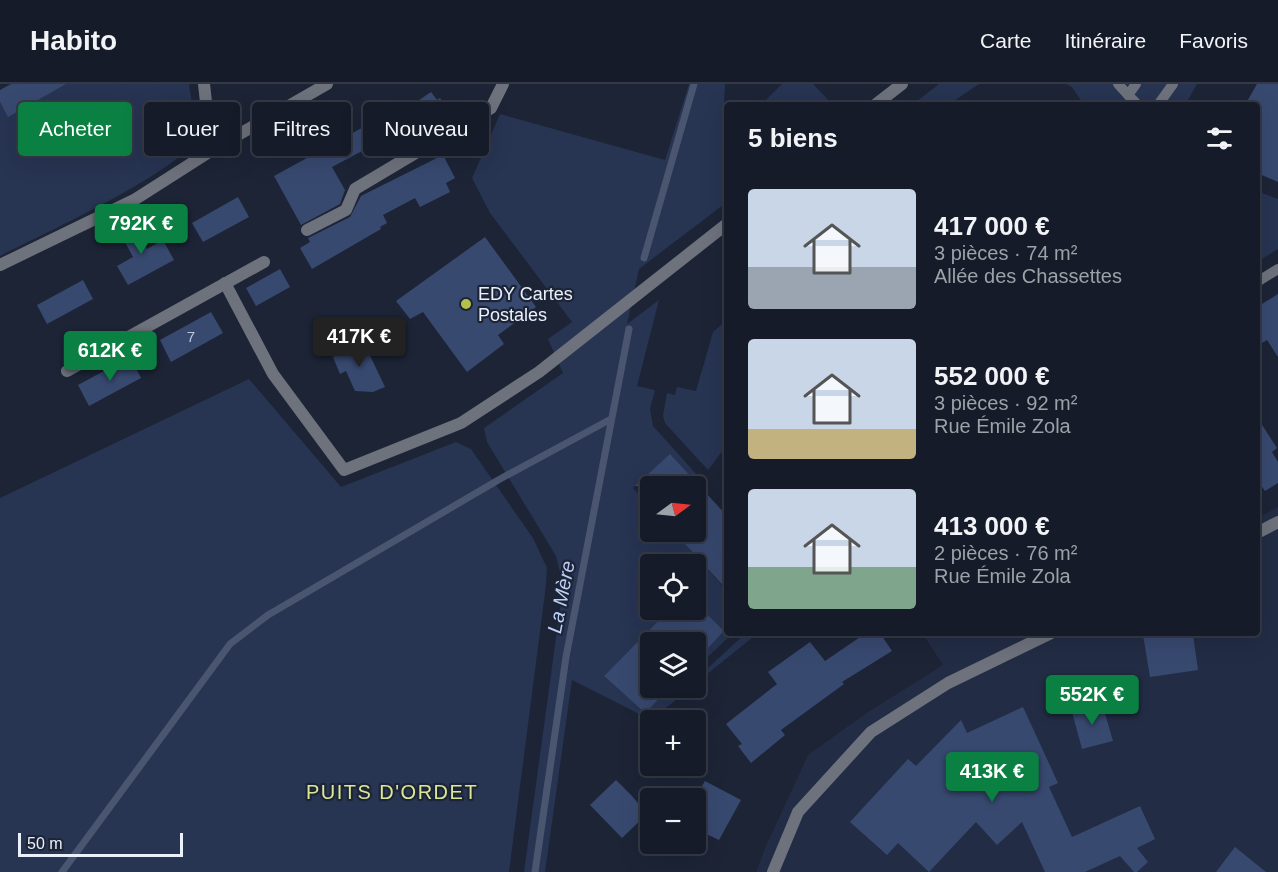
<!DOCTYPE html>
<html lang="fr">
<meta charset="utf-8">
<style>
:root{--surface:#151b28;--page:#1e2430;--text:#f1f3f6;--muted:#9da1a8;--line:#343945;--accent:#0b8043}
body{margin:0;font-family:Arial,sans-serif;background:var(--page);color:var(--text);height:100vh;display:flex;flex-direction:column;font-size:22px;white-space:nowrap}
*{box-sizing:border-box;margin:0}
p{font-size:20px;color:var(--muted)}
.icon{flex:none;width:33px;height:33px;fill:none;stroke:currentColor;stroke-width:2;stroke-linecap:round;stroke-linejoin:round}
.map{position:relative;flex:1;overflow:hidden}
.drawer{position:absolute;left:724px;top:18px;width:536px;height:534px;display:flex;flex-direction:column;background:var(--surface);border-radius:6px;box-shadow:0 6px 24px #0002,0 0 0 2px var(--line)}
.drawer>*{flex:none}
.banner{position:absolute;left:18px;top:18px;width:570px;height:54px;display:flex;gap:12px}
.needle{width:39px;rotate:75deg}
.fabs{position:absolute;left:640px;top:392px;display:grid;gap:12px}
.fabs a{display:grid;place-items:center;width:66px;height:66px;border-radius:6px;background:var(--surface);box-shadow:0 6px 24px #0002,0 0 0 2px var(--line);font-size:30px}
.scale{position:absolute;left:18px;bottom:15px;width:165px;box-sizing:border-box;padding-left:6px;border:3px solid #eaf0fc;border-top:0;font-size:16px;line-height:21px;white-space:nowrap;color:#eaf0fc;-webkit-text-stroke:4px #1c2436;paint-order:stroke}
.price{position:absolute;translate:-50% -51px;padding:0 14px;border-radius:6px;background:var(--accent);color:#fff;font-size:20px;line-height:39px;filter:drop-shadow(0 2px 3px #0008)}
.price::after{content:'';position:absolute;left:50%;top:36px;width:18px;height:14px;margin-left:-9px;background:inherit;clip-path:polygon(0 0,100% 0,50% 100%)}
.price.selected{background:#222;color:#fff}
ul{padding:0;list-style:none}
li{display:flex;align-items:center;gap:18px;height:150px;padding:0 24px}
li span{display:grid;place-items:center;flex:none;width:168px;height:120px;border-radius:6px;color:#555}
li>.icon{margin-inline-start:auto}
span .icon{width:72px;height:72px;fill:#fffc;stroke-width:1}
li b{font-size:26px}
h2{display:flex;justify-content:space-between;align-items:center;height:72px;padding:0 24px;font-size:26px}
.chip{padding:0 21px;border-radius:6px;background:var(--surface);box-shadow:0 6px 24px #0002,0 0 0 2px var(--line);font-size:21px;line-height:54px}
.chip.selected{background:var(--accent);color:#fff}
header{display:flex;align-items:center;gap:36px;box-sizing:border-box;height:84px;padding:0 30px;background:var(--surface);border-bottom:2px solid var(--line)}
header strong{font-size:28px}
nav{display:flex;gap:33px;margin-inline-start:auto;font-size:21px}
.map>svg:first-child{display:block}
.built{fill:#222c44}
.green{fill:#273452}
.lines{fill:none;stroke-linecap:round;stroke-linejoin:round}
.stream{stroke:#4a5570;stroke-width:7}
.building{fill:#384970}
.lane{stroke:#6e727c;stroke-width:10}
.street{stroke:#6e727c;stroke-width:12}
.poi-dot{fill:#b4c24a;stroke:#1c2436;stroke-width:2}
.labels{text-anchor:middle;stroke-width:4.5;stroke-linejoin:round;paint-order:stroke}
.number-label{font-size:15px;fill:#bec6d9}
.poi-label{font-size:18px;fill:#eaf0fc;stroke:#1c2436;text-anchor:start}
.water-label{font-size:20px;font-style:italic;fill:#bccff7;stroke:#1c2436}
.neighbourhood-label{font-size:20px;letter-spacing:1.5px;fill:#dae698;stroke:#1c2436}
</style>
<header>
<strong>Habito</strong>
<nav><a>Carte</a><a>Itinéraire</a><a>Favoris</a></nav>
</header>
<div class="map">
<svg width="1278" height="788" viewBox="0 0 1278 788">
<rect width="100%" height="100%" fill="#1c2436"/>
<polygon class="built" points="1278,423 1278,788 756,788 765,764 808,671 865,630 943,581 922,549 1257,549 1257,434"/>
<g class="green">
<path d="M58 0H189C191 17 199 43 191 59 178 88 35 154 0 172V18L8 32 60 3Z"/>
<polygon points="689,0 725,0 724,22 728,32 727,118 639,185 627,240 659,216 637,302 655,306 650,325 653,342 699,393 695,398 670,371 633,404 651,424 651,447 673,447 727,507 728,549 733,549 696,584 696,577 724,547 696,519 696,480 651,480 651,525 670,525 604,592 645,629 670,604 677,611 687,603 692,603 651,636 572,596 545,788 524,788 561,517 562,497 556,472 487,358 484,344 563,289 548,255 572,238 490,129 472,94 500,30 665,76"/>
<polygon points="782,0 813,0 833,21 761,21"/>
<polygon points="939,0 979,0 948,21 912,21"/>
<polygon points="1066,0 1197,0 1185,21 1084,21 1072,3"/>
<polygon points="1257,107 1278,115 1278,165 1257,178"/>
<polygon points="727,236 727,361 708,386 665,339 663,332 667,309 675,311 677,303 696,307 713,248"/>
<polygon points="249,295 341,403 456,358 471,365 533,454 547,484 546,501 509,788 0,788 0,414"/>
<polygon points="746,549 758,549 696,599 696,595"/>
</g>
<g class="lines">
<g class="stream">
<polyline points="644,174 694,0"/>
<polyline points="62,788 230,560 268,531 500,395 611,335"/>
<polyline points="535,788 566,573 629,245"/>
</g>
</g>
<g class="building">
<polygon points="11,0 66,0 8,33 0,18 0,6"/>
<polygon points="1257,0 1278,0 1278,98 1257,89 1257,21 1245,21"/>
<polygon points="431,8 437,16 440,14 452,32 434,44 426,33 332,83 345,106 340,120 301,141 274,92 400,23 403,27"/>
<polygon points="443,71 455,94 446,99 450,108 420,123 415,114 383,131 387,139 380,143 381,145 312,185 300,164 310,158 308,154 350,133 361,112"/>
<polygon points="238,113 249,133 203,158 192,139"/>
<polygon points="128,134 147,165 163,156 174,176 128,201 117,182 133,173 116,141"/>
<polygon points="485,153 536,223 498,251 504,260 467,288 423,228 410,235 396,217"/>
<polygon points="280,185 290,203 256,222 246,204"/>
<polygon points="83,196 93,215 47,240 37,221"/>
<polygon points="1278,210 1278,273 1267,256 1257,262 1257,223"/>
<polygon points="211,228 223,249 171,278 160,256"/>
<polygon points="352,259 365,261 385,303 373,308 355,307 346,287 340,290 333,273"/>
<polygon points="130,273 141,294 89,322 78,301"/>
<polygon points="1257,333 1277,364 1272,368 1278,378 1278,399 1265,407 1257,396"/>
<polygon points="670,370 728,433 728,507 673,447 696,447 696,402 635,402"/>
<polygon points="670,525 702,525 724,547 696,577 696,558 651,558 651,603 671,603 645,629 604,592"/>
<polygon points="866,549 880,549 892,567 842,598 844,600 781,646 785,651 751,679 738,662 742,660 726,640 777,600 768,588 810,558 825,577"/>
<polygon points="1164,549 1185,549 1185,552 1193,551 1198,586 1150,593 1143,551"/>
<polygon points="1101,616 1113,657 1082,665 1072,628 1087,625 1086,620"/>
<polygon points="1023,623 1058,699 1049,703 1072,753 1140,722 1155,755 1137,764 1148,778 1137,788 1134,788 1120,772 1085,788 1045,788 1022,738 997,761 976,738 929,788 898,759 887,771 850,738 908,675 916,682 961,636 967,649"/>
<polygon points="616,696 632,712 647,730 622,754 590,721"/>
<polygon points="705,697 741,716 719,756 696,745 696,712"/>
<polygon points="1235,763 1266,788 1216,788"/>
</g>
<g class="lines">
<g class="lane">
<polyline points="1118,0 1128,11 1136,0"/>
<polyline points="1128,11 1138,21"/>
<polyline points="1158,21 1173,0"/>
<polyline points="1257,198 1278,185"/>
</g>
<g class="street">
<polyline points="204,0 208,36 217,63"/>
<polyline points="875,21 902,0"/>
<polyline points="307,146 346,126 355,105 491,24 503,0"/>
<polyline points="0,181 134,116 217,63 327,0"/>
<polyline points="225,199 273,290 344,386 461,339 539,288 728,139"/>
<polyline points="67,287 264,178"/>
<polyline points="1257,449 1278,438"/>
<polyline points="773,788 798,728 871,648 948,599 1051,549"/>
</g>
</g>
<circle class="poi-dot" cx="466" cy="220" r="6"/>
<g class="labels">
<g class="number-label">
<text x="191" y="258">7</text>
</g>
<g class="poi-label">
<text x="478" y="216">EDY Cartes<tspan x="478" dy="21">Postales</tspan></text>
</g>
<g class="water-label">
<text transform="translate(561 513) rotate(-79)" y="7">La Mère</text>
</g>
<g class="neighbourhood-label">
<text x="392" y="715">PUITS D'ORDET</text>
</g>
</g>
</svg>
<div class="fabs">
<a><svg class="needle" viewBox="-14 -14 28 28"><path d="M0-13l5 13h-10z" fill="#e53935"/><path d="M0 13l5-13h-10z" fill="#9da1a8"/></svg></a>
<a><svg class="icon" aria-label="locate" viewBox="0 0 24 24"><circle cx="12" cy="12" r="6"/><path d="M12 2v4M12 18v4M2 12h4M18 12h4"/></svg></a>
<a><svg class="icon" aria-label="layers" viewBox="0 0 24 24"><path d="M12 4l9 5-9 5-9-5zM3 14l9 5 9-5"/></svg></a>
<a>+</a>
<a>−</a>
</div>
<div class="scale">50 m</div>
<b class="price" style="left:141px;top:171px">792K €</b>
<b class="price selected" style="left:359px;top:284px">417K €</b>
<b class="price" style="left:110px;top:298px">612K €</b>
<b class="price" style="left:1092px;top:642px">552K €</b>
<b class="price" style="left:992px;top:719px">413K €</b>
<div class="banner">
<a class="chip selected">Acheter</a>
<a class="chip">Louer</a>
<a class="chip">Filtres</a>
<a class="chip">Nouveau</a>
</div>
<section class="drawer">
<h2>5 biens<svg class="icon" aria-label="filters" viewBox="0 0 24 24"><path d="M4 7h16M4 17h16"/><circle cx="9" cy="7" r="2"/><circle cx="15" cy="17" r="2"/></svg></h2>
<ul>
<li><span style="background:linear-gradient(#c9d6e8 65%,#9aa5b1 0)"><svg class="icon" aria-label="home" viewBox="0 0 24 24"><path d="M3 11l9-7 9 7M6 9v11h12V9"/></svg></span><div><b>417 000 €</b><p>3 pièces · 74 m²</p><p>Allée des Chassettes</p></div></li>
<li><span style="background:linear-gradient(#c9d6e8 75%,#c2b280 0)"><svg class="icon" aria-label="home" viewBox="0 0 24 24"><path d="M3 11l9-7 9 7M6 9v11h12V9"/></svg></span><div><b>552 000 €</b><p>3 pièces · 92 m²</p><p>Rue Émile Zola</p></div></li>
<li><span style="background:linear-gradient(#c9d6e8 65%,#7fa58c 0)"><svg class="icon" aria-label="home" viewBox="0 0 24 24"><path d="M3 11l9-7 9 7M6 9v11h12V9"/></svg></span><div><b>413 000 €</b><p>2 pièces · 76 m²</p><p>Rue Émile Zola</p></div></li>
</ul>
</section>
</div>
